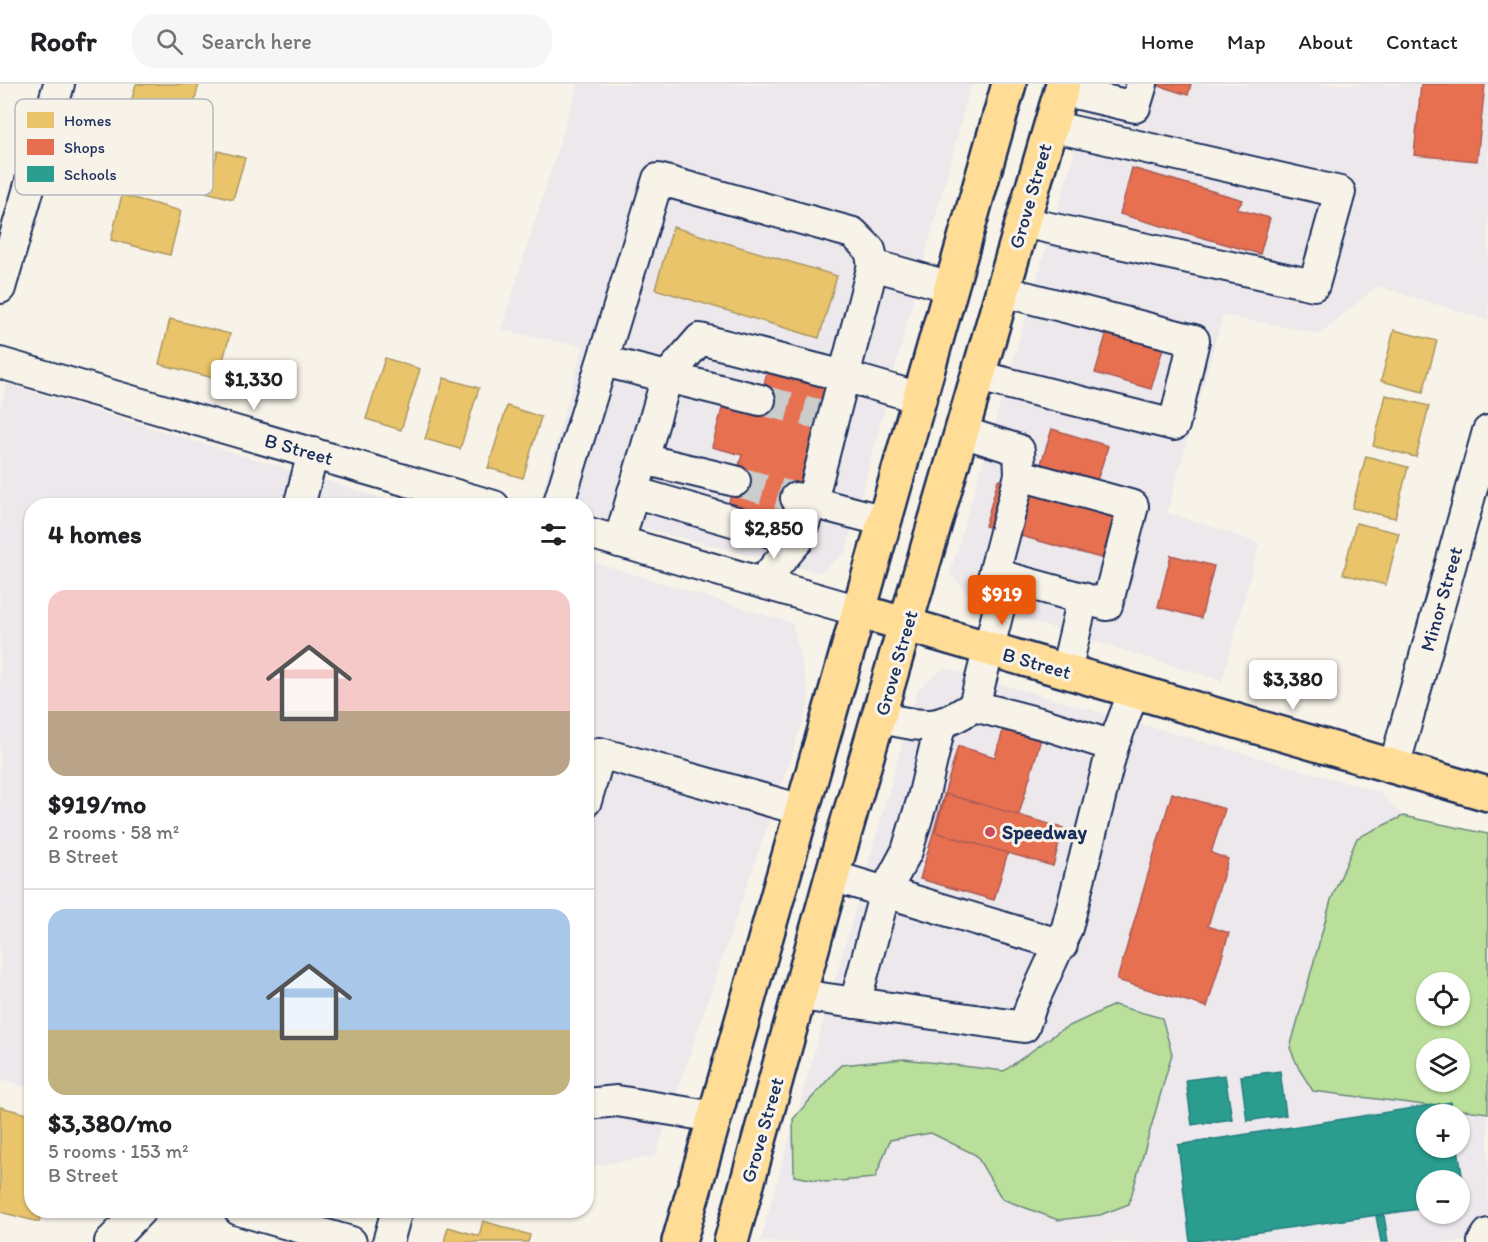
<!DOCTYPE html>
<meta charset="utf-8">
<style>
:root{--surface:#fff;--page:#f6f6f6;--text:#202124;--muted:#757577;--line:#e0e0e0;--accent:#ea580c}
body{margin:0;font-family:Itim,sans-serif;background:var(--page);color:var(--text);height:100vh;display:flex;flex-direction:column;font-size:22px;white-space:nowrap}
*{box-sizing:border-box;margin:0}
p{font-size:20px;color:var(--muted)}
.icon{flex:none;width:33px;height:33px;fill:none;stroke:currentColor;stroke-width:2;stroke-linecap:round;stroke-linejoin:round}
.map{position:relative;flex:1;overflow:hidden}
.drawer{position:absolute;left:24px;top:414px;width:570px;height:720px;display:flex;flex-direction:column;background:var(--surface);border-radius:24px;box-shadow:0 2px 4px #0004}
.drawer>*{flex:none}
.buttons{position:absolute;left:1416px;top:888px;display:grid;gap:12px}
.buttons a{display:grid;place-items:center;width:54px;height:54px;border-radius:50%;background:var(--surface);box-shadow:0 2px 4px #0004;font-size:30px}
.price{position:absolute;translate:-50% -51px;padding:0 14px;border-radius:6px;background:#fff;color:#222;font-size:20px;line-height:39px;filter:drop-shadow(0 2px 3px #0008)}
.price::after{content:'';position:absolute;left:50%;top:36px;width:18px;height:14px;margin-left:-9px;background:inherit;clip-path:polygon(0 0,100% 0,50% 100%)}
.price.active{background:var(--accent);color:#fff}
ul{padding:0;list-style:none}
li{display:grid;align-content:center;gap:12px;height:318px;padding:0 24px}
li+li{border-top:2px solid var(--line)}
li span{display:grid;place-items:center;height:186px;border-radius:18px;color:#555}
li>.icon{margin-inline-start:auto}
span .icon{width:108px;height:108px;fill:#fffc;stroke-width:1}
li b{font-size:26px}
h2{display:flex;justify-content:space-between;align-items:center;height:72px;padding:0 24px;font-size:26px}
header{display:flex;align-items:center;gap:36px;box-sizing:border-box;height:84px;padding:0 30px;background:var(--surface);border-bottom:2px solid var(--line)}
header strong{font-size:28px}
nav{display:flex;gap:33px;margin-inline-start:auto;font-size:21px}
.search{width:420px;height:54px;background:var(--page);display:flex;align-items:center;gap:15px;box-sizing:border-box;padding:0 21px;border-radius:24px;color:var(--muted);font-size:22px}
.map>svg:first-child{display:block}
.built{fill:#ece8ec;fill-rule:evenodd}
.green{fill:#badf9a;stroke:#6a877c;stroke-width:1.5;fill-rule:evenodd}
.homes{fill:#e9c46a;stroke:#ab9766;stroke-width:1.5}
.shops{fill:#e76f51;stroke:#aa5c55;stroke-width:1.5}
.schools{fill:#2a9d8f;stroke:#267c80;stroke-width:1.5}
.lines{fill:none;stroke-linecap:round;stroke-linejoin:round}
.minor-tunnel{stroke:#cbcccc;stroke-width:30;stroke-dasharray:30 15;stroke-linecap:butt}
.minor-casing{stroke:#1b2f5e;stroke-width:34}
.major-casing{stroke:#1b2f5e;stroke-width:38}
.minor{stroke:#f7f3e8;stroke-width:30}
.major{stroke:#ffdd96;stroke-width:33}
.poi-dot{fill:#d1495b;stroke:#f7f3e8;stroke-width:2}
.labels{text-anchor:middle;stroke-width:6;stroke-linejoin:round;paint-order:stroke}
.street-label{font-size:20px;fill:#1b2f5e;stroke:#f7f3e8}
.poi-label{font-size:20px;font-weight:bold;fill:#1b2f5e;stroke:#f7f3e8;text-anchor:start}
.key{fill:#f7f3e8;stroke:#b5b8bf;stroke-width:1.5}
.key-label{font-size:16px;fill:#1b2f5e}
</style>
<header>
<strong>Roofr</strong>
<div class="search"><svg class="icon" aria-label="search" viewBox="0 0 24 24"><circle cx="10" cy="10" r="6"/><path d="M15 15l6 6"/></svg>Search here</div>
<nav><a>Home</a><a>Map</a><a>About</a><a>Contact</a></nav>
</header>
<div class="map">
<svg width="1488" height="1158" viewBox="0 0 1488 1158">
<rect width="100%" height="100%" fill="#f7f3e8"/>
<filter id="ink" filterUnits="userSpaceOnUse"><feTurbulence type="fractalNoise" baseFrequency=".0167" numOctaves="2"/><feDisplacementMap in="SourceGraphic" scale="12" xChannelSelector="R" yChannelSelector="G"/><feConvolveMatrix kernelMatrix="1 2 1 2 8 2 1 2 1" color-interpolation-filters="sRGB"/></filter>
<g filter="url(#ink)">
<g class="built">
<polygon points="578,0 971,0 846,468 820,489 587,430 586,422 552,421 540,418 583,262 501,246"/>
<polygon points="1095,0 1488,0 1488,236 1377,202 1320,250 1223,231 1167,428 1259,459 1222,597 976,520 950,489"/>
<polygon points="7,300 406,421 32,422 31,1004 0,995 0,324"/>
<polygon points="587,476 792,539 810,616 655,1072 587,1083"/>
<path d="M944 584 1379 708 1403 732 1357 754 1331 816 1290 964 1313 1007 1488 1029V1158H760L918 605ZM1426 1030H1460V1064H1426ZM1426 1096H1460V1130H1426Z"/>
</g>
<g class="green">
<path d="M1403 732 1488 750V1029L1313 1007 1299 985 1290 964 1331 816 1357 754ZM1426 898H1460V932H1426ZM1426 964H1460V998H1426Z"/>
<polygon points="1114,921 1162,934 1172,970 1129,1120 1100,1131 1058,1136 1002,1115 976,1071 931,1049 890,1056 875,1094 827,1098 794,1092 793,1035 841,981 904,975 1004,987 1061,946"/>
</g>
<g class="homes">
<polygon points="136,0 199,0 188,42 129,26"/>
<polygon points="218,67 245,74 233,115 206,108"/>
<polygon points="122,111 181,127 170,171 111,156"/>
<polygon points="673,143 837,192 819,254 655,205"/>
<polygon points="170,235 230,250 218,295 159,280"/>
<polygon points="1394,246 1437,257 1423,308 1381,297"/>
<polygon points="385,274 420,285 401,346 366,335"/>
<polygon points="444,294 479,304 460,365 425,355"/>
<polygon points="1386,311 1429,322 1416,373 1373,362"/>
<polygon points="507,322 541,333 523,394 488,384"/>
<polygon points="1366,372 1408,383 1395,434 1352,424"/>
<polygon points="1356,439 1399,449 1386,501 1343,490"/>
<polygon points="0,1023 32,1031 32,1126 42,1126 39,1138 0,1128"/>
<polygon points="483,1137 530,1151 528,1158 444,1158 448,1143 479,1152"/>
</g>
<g class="shops">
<polygon points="1153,0 1191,0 1188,11"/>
<polygon points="1421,0 1485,0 1477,77 1414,71"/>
<polygon points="1132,84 1243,116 1237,125 1270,134 1260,170 1120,130"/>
<polygon points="1108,244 1164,261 1151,305 1095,289"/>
<polygon points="769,281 827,297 788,442 727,425 742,371 712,363 723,321 756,330"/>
<polygon points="1052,345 1108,362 1094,406 1038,389"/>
<polygon points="998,396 1121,430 1108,476 985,442"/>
<polygon points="1171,471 1214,482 1201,534 1158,523"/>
<polygon points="1006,637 1043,648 994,816 920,795 958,662 995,673"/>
<polygon points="1172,709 1225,725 1211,769 1228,775 1208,842 1229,849 1207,923 1117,896"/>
<polygon points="946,710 1063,744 1053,782 935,748"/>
</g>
<g class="schools">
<polygon points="1280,987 1286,1031 1247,1037 1241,992"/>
<polygon points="1225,991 1232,1035 1192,1041 1186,996"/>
<polygon points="1451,1018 1453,1030 1426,1030 1426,1064 1458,1064 1466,1118 1460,1119 1460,1096 1426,1096 1426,1124 1190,1158 1178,1061"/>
<polygon points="1384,1131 1388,1158 1381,1158 1376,1132"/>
</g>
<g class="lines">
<g class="minor-tunnel">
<polyline points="760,316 818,330"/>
<polyline points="735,397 796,414"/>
</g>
<defs>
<g id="minor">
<polyline points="1061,6 1135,23 1142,0"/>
<polyline points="1022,138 1314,201 1340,108 1050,42"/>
<polyline points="0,204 59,0"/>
<polyline points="603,277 760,316"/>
<polyline points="0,279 494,422"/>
<polyline points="978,292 1174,341 1194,256 1002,207"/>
<polyline points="962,348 1019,366 1020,391"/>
<polyline points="643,375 735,397"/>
<polygon points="1020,391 1133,422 1107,521 994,490"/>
<polyline points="633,408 798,456 812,417 844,292 920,314"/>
<polyline points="796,414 885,437"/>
<polyline points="299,422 313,369"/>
<polyline points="558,422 658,95 853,149 870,166 873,181 951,203"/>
<polyline points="586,448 859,527"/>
<polyline points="619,458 667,293 700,255 844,292 873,181"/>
<polyline points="762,498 798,456"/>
<polyline points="1066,587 1083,514"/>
<polyline points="974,622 1007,493"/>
<polyline points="1113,662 1134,607"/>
<polyline points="1394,683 1488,347"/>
<polyline points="586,717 600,669 802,726"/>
<polyline points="832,792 1062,861"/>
<path d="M800 911 1024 943 1031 922 1067 844 1113 662 1047 641 974 622C933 649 926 642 880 634"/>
<polyline points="855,919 885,808 907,767 923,714 940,642"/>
<polyline points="586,1020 617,1017 715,1033"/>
<polyline points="239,1126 351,1158"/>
<polyline points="110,1158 141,1126"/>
<polyline points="388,1158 397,1126"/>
<polyline points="1483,1158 1488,1150"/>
</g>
<g id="major">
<polyline points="859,527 1488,710"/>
<polyline points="679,1158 1009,0"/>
<polyline points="731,1158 832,792 1063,0"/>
</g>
</defs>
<use href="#minor" class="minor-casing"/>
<use href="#major" class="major-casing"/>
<use href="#minor" class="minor"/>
<use href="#major" class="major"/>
</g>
</g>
<circle class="poi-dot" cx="990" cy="748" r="6"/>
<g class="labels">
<g class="street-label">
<text transform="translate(1030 112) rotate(-74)" y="7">Grove Street</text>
<text transform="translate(299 365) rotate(16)" y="7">B Street</text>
<text transform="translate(1441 515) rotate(-74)" y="7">Minor Street</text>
<text transform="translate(896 579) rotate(-74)" y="7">Grove Street</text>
<text transform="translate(1037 579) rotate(16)" y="7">B Street</text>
<text transform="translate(762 1046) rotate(-74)" y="7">Grove Street</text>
</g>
<g class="poi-label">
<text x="1002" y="755">Speedway</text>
</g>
</g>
<rect x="15" y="15" width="198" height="96" rx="9" class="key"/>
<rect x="27" y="28" width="27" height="16" fill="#e9c46a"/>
<rect x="27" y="55" width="27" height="16" fill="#e76f51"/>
<rect x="27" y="82" width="27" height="16" fill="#2a9d8f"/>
<g class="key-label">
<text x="64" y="42">Homes</text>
<text x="64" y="69">Shops</text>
<text x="64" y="96">Schools</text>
</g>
</svg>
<div class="buttons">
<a><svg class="icon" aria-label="locate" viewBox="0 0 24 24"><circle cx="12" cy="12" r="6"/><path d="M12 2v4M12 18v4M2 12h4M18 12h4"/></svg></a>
<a><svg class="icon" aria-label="layers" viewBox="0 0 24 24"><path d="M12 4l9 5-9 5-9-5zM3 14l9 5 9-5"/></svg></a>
<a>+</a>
<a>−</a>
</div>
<b class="price" style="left:254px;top:327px">$1,330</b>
<b class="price" style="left:774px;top:476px">$2,850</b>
<b class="price active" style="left:1002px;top:542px">$919</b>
<b class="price" style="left:1293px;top:627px">$3,380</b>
<section class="drawer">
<h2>4 homes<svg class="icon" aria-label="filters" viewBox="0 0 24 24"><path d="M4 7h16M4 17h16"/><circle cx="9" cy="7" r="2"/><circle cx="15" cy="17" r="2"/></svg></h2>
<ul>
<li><span style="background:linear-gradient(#f6c9c9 65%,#b9a48a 0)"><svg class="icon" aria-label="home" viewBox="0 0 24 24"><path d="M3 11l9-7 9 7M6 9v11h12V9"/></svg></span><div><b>$919/mo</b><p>2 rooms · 58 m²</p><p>B Street</p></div></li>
<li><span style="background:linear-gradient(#a9c7e8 65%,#c2b280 0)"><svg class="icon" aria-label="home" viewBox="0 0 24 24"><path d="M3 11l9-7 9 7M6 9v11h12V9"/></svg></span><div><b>$3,380/mo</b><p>5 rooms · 153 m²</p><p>B Street</p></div></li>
</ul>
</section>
</div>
